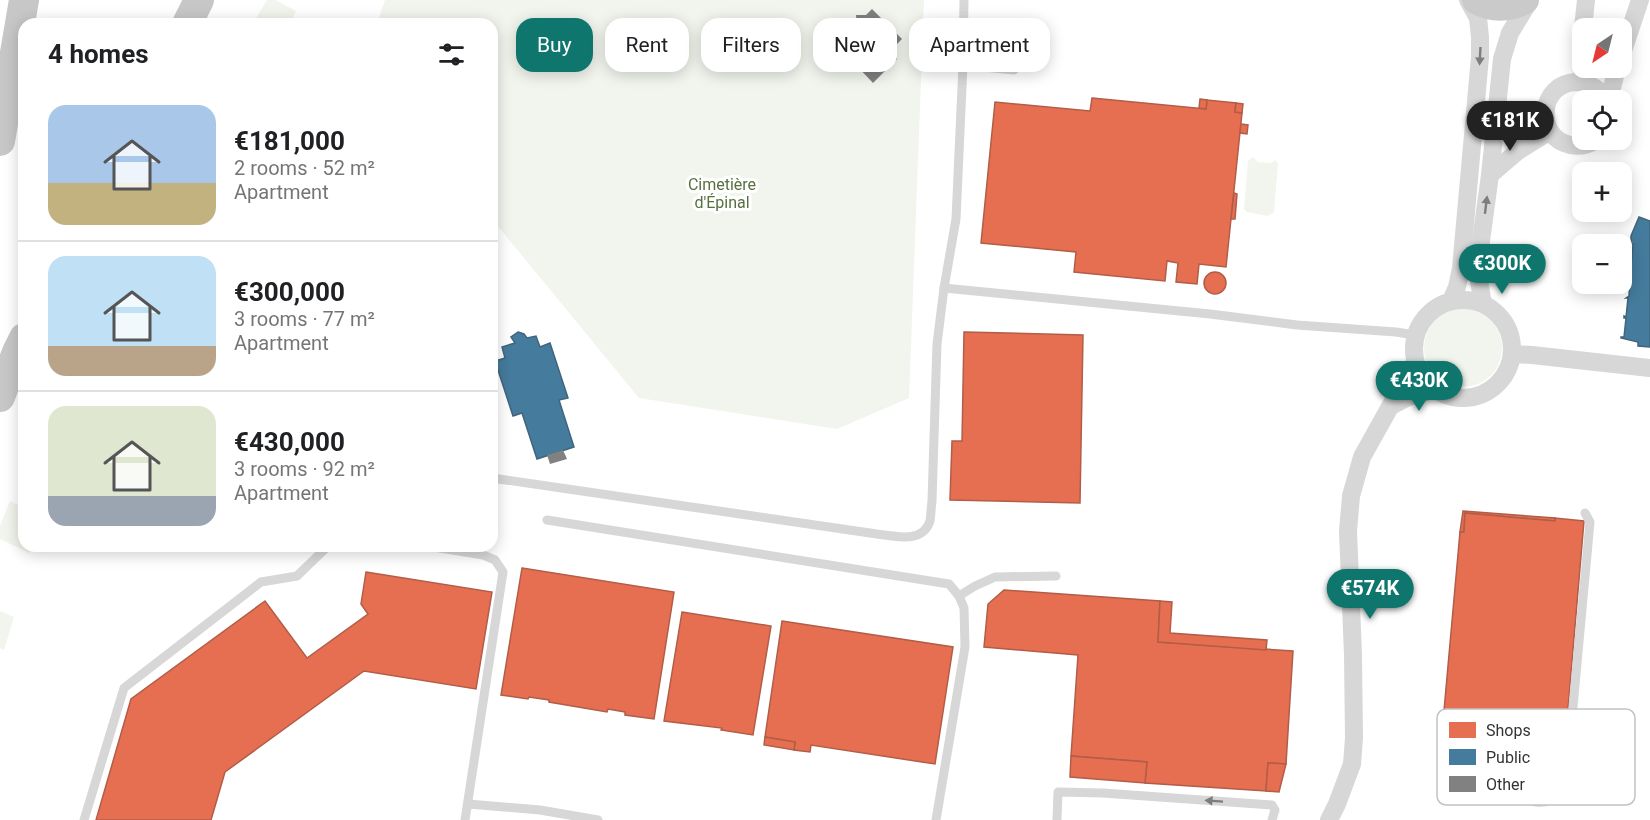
<!DOCTYPE html>
<meta charset="utf-8">
<style>
:root{--surface:#fff;--page:#f6f6f6;--text:#202124;--muted:#757577;--line:#e0e0e0;--accent:#0f766e}
body{margin:0;font-family:Roboto,sans-serif;background:var(--page);color:var(--text);height:100vh;display:flex;flex-direction:column;font-size:22px;white-space:nowrap}
*{box-sizing:border-box;margin:0}
p{font-size:20px;color:var(--muted)}
.icon{flex:none;width:33px;height:33px;fill:none;stroke:currentColor;stroke-width:2;stroke-linecap:round;stroke-linejoin:round}
.map{position:relative;flex:1;overflow:hidden}
.side{position:absolute;left:18px;top:18px;width:480px;height:534px;display:flex;flex-direction:column;background:var(--surface);border-radius:18px;box-shadow:0 3px 15px #0003}
.side>*{flex:none}
.top-card{position:absolute;left:516px;top:18px;width:570px;height:54px;display:flex;gap:12px}
.needle{width:39px;rotate:215deg}
.tools{position:absolute;left:1572px;top:18px;display:grid;gap:12px}
.tools a{display:grid;place-items:center;width:60px;height:60px;border-radius:12px;background:var(--surface);box-shadow:0 3px 15px #0003;font-size:30px}
.price{position:absolute;translate:-50% -51px;padding:0 14px;border-radius:21px;background:var(--accent);color:#fff;font-size:20px;line-height:39px;filter:drop-shadow(0 2px 3px #0008)}
.price::after{content:'';position:absolute;left:50%;top:36px;width:18px;height:14px;margin-left:-9px;background:inherit;clip-path:polygon(0 0,100% 0,50% 100%)}
.price.selected{background:#222;color:#fff}
ul{padding:0;list-style:none}
li{display:flex;align-items:center;gap:18px;height:150px;padding:0 30px}
li+li{border-top:2px solid var(--line)}
li span{display:grid;place-items:center;flex:none;width:168px;height:120px;border-radius:18px;color:#555}
li>.icon{margin-inline-start:auto}
span .icon{width:72px;height:72px;fill:#fffc;stroke-width:1}
li b{font-size:26px}
h2{display:flex;justify-content:space-between;align-items:center;height:72px;padding:0 30px;font-size:26px}
.tag{padding:0 21px;border-radius:18px;background:var(--surface);box-shadow:0 3px 15px #0003;font-size:21px;line-height:54px}
.tag.selected{background:var(--accent);color:#fff}
.map>svg:first-child{display:block}
.green{fill:#f1f5ed}
.shops{fill:#e76f51;stroke:#b15d48;stroke-width:1.5}
.public{fill:#457b9d;stroke:#40657d;stroke-width:1.5}
.building{fill:#818181}
.lines{fill:none;stroke-linecap:round;stroke-linejoin:round}
.service{stroke:#d7d7d7;stroke-width:9}
.minor{stroke:#d7d7d7;stroke-width:18}
.primary{stroke:#cacaca;stroke-width:28}
.trunk{stroke:#c7c7c7;stroke-width:30}
.oneway{fill:#7d7d7d}
.labels{text-anchor:middle;stroke-width:6;stroke-linejoin:round;paint-order:stroke}
.park-label{font-size:16px;fill:#56703f;stroke:#fff}
.key{fill:#fff;stroke:#c2c2c2;stroke-width:1.5}
.key-label{font-size:16px;fill:#333}
</style>
<div class="map">
<svg width="1650" height="820" viewBox="0 0 1650 820">
<rect width="100%" height="100%" fill="#fff"/>
<g class="green">
<polygon points="267,0 275,0 296,11 290,24 260,24 255,20"/>
<polygon points="385,0 924,0 909,398 837,429 639,398 492,219 492,24 377,24"/>
<polygon points="1253,157 1258,162 1271,163 1275,160 1278,163 1274,212 1268,216 1247,212 1244,209 1248,161"/>
<circle cx="1463" cy="348" r="39"/>
<polygon points="10,501 24,508 24,546 32,546 29,553 0,539 0,526"/>
<polygon points="0,611 14,617 4,650 0,648"/>
</g>
<g class="shops">
<polygon points="1092,98 1206,109 1207,100 1236,103 1235,112 1242,113 1226,267 1199,264 1197,284 1176,282 1178,263 1167,261 1165,281 1074,272 1076,252 981,243 995,102 1090,111"/>
<polygon points="1200,99 1207,100 1206,109 1199,108"/>
<polygon points="1236,103 1243,104 1242,113 1235,112"/>
<polygon points="1241,124 1248,125 1247,134 1240,133"/>
<polygon points="1234,193 1237,194 1235,219 1231,219"/>
<circle cx="1215" cy="283" r="11"/>
<polygon points="964,332 1083,335 1080,503 950,500 952,441 962,441"/>
<polygon points="1463,511 1555,518 1555,521 1465,513 1464,532 1460,532"/>
<polygon points="1465,513 1555,521 1555,518 1584,521 1565,744 1442,733 1460,532 1464,532"/>
<polygon points="522,568 674,592 654,719 625,715 625,712 608,709 607,712 549,702 549,700 529,697 528,699 501,695"/>
<polygon points="366,572 492,592 476,689 364,671 225,772 211,820 96,820 131,699 265,601 307,658 368,614 361,604"/>
<polygon points="1004,590 1160,601 1158,642 1293,651 1286,764 1268,763 1266,791 1145,783 1147,762 1071,756 1078,655 984,647 988,604"/>
<polygon points="1160,601 1172,602 1170,633 1267,640 1266,650 1158,642"/>
<polygon points="682,612 771,626 753,735 721,730 722,728 664,721"/>
<polygon points="782,621 953,647 935,764 811,745 810,752 794,750 795,742 765,737"/>
<polygon points="765,737 795,742 794,750 764,745"/>
<polygon points="1071,756 1147,762 1145,783 1070,777"/>
<polygon points="1268,763 1286,764 1279,792 1266,791"/>
</g>
<g class="public">
<polygon points="1639,217 1650,221 1650,347 1638,346 1638,342 1621,338 1621,337 1624,337 1626,318 1624,318 1624,316 1626,317 1628,298 1626,298 1629,296 1630,278 1628,278 1628,276 1630,276 1632,257 1630,257 1630,255 1632,256 1633,244 1631,244 1631,236"/>
<polygon points="518,332 524,334 527,338 536,336 540,347 550,343 568,398 559,400 574,447 537,459 522,413 513,416 495,361 505,358 502,347 515,343 511,337"/>
</g>
<g class="building">
<polygon points="872,9 902,39 890,51 897,59 873,83 856,65 851,70 840,60 837,52 840,44 847,40 847,28 857,28 856,15 866,15"/>
<polygon points="563,450 567,459 550,464 547,455"/>
</g>
<g class="lines">
<g class="service">
<polyline points="963,65 1014,70"/>
<polyline points="944,288 1210,314 1297,325 1396,332 1415,335"/>
<path d="M492 478 877 534C894 536 923 544 930 521 931 515 931 508 932 501L937 344 944 288 956 219 963 65 964 0"/>
<polyline points="547,520 949,584 959,596 964,608 965,647 936,820"/>
<polyline points="428,546 483,555 495,560 503,572 465,820"/>
<polyline points="959,596 975,586 995,577 1056,576"/>
<path d="M1494 763C1496 772 1496 787 1505 793 1509 797 1518 798 1523 799 1545 806 1555 803 1566 783L1590 522 1585 513"/>
<polyline points="468,804 540,810 598,820"/>
<polyline points="84,820 124,688 261,582 297,576 328,546"/>
<polyline points="1057,820 1058,792 1103,793 1272,805 1275,810 1272,820"/>
</g>
<g class="minor">
<polyline points="1583,28 1586,0"/>
<polyline points="1582,37 1581,51 1583,82"/>
<polyline points="1622,54 1640,0"/>
<polyline points="1609,100 1617,68"/>
<path d="M1596 140C1588 145 1580 147 1570 145 1534 137 1539 83 1576 82 1589 82 1600 89 1606 100"/>
<polyline points="1490,175 1518,151 1550,131"/>
<circle cx="1463" cy="349" r="49"/>
<polyline points="1451,301 1457,287 1461,268 1480,57 1480,37 1478,18 1468,0"/>
<polyline points="1483,304 1477,270 1490,175 1502,59 1510,33 1530,0"/>
<polyline points="1512,354 1532,355 1650,368"/>
<polyline points="1391,406 1408,397 1435,389"/>
<polyline points="1329,820 1337,804 1352,764 1354,738 1353,655 1348,531 1351,496 1362,457 1415,362"/>
</g>
<path class="primary" d="M1476 0C1492 9 1510 9 1525 0"/>
<g class="trunk">
<polyline points="187,24 199,0"/>
<polyline points="0,141 24,0"/>
<polyline points="0,397 17,352 24,338"/>
</g>
</g>
<defs><path id="oneway-solid" d="M-6-.8H1V-3.2L6.5 0L1 3.2V.8H-6Z" transform="scale(1.5)"/></defs>
<g class="oneway">
<use href="#oneway-solid" transform="translate(1480 56) rotate(93)"/>
<use href="#oneway-solid" transform="translate(1486 205) rotate(-83)"/>
<use href="#oneway-solid" transform="translate(1214 801) rotate(-176)"/>
</g>
<g class="labels">
<g class="park-label">
<text x="722" y="190">Cimetière<tspan x="722" dy="18">d'Épinal</tspan></text>
</g>
</g>
<rect x="1437" y="709" width="198" height="96" rx="9" class="key"/>
<rect x="1449" y="722" width="27" height="16" fill="#e76f51"/>
<rect x="1449" y="749" width="27" height="16" fill="#457b9d"/>
<rect x="1449" y="776" width="27" height="16" fill="#818181"/>
<g class="key-label">
<text x="1486" y="736">Shops</text>
<text x="1486" y="763">Public</text>
<text x="1486" y="790">Other</text>
</g>
</svg>
<div class="tools">
<a><svg class="needle" viewBox="-14 -14 28 28"><path d="M0-13l5 13h-10z" fill="#e53935"/><path d="M0 13l5-13h-10z" fill="#757577"/></svg></a>
<a><svg class="icon" aria-label="locate" viewBox="0 0 24 24"><circle cx="12" cy="12" r="6"/><path d="M12 2v4M12 18v4M2 12h4M18 12h4"/></svg></a>
<a>+</a>
<a>−</a>
</div>
<b class="price selected" style="left:1510px;top:152px">€181K</b>
<b class="price" style="left:1502px;top:295px">€300K</b>
<b class="price" style="left:1419px;top:412px">€430K</b>
<b class="price" style="left:1370px;top:620px">€574K</b>
<div class="top-card">
<a class="tag selected">Buy</a>
<a class="tag">Rent</a>
<a class="tag">Filters</a>
<a class="tag">New</a>
<a class="tag">Apartment</a>
</div>
<section class="side">
<h2>4 homes<svg class="icon" aria-label="filters" viewBox="0 0 24 24"><path d="M4 7h16M4 17h16"/><circle cx="9" cy="7" r="2"/><circle cx="15" cy="17" r="2"/></svg></h2>
<ul>
<li><span style="background:linear-gradient(#a9c7e8 65%,#c2b280 0)"><svg class="icon" aria-label="home" viewBox="0 0 24 24"><path d="M3 11l9-7 9 7M6 9v11h12V9"/></svg></span><div><b>€181,000</b><p>2 rooms · 52 m²</p><p>Apartment</p></div></li>
<li><span style="background:linear-gradient(#bfe0f5 75%,#b9a48a 0)"><svg class="icon" aria-label="home" viewBox="0 0 24 24"><path d="M3 11l9-7 9 7M6 9v11h12V9"/></svg></span><div><b>€300,000</b><p>3 rooms · 77 m²</p><p>Apartment</p></div></li>
<li><span style="background:linear-gradient(#dfe7d0 75%,#9aa5b1 0)"><svg class="icon" aria-label="home" viewBox="0 0 24 24"><path d="M3 11l9-7 9 7M6 9v11h12V9"/></svg></span><div><b>€430,000</b><p>3 rooms · 92 m²</p><p>Apartment</p></div></li>
</ul>
</section>
</div>
